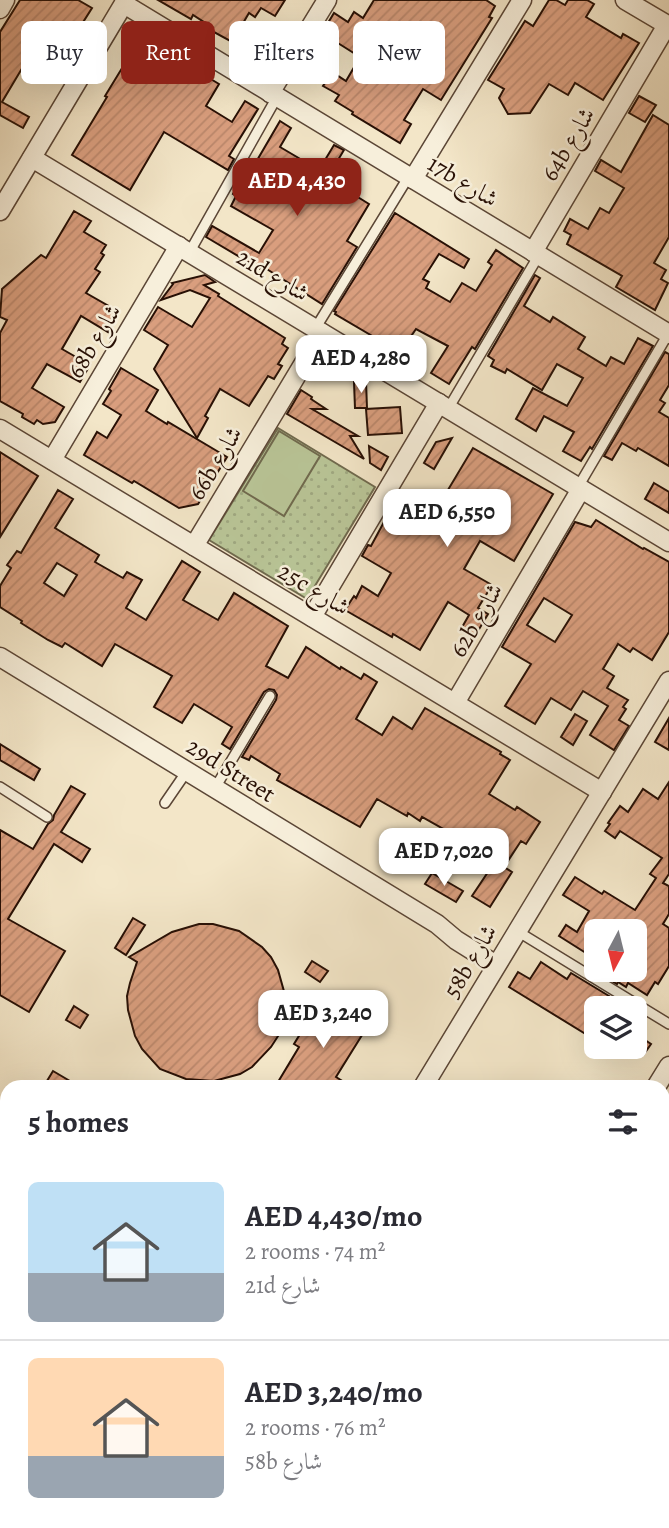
<!DOCTYPE html>
<meta charset="utf-8">
<style>
:root{--surface:#fff;--page:#f7f7f7;--text:#2b2b33;--muted:#7c7c81;--line:#e1e1e2;--accent:#8f2418}
body{margin:0;font-family:Alegreya,Amiri,serif;background:var(--page);color:var(--text);height:100vh;display:flex;flex-direction:column;font-size:26px;white-space:nowrap}
*{box-sizing:border-box;margin:0}
p{font-size:23px;color:var(--muted)}
.icon{flex:none;width:38px;height:38px;fill:none;stroke:currentColor;stroke-width:2;stroke-linecap:round;stroke-linejoin:round}
.map{position:relative;flex:1;overflow:hidden}
.details{position:absolute;left:0px;top:1080px;width:670px;height:450px;display:flex;flex-direction:column;background:var(--surface);border-radius:21px 21px 0 0;box-shadow:0 7px 28px #0002}
.details>*{flex:none}
.guide{position:absolute;left:21px;top:21px;width:628px;height:63px;display:flex;gap:14px}
.needle{width:46px;rotate:187deg}
.buttons{position:absolute;left:584px;top:919px;display:grid;gap:14px}
.buttons a{display:grid;place-items:center;width:63px;height:63px;border-radius:10px;background:var(--surface);box-shadow:0 7px 28px #0002;font-size:35px}
.price{position:absolute;translate:-50% -60px;padding:0 16px;border-radius:14px;background:#fff;color:#222;font-size:23px;line-height:46px;filter:drop-shadow(0 2px 4px #0008)}
.price::after{content:'';position:absolute;left:50%;top:42px;width:21px;height:16px;margin-left:-10px;background:inherit;clip-path:polygon(0 0,100% 0,50% 100%)}
.price.on{background:var(--accent);color:#fff}
ul{padding:0;list-style:none}
li{display:flex;align-items:center;gap:21px;height:175px;padding:0 28px}
li+li{border-top:2px solid var(--line)}
li span{display:grid;place-items:center;flex:none;width:196px;height:140px;border-radius:10px;color:#555}
li>.icon{margin-inline-start:auto}
span .icon{width:84px;height:84px;fill:#fffc;stroke-width:1}
li b{font-size:30px}
h2{display:flex;justify-content:space-between;align-items:center;height:84px;padding:0 28px;font-size:30px}
.pill{padding:0 24px;border-radius:10px;background:var(--surface);box-shadow:0 7px 28px #0002;font-size:24px;line-height:63px}
.pill.on{background:var(--accent);color:#fff}
.map>svg:first-child{display:block}
.green{fill:url(#green-dots);stroke:#706a4e;stroke-width:2}
.pitch{fill:#b9c597;stroke:#706a4e;stroke-width:2}
.building{fill:url(#building-hatch);stroke:#281005;stroke-width:2;fill-rule:evenodd}
.lines{fill:none;stroke-linecap:round;stroke-linejoin:round}
.service-casing{stroke:#5b4636;stroke-width:12}
.minor-casing{stroke:#5b4636;stroke-width:21}
.service{stroke:#f7efdb;stroke-width:9}
.minor{stroke:#f7efdb;stroke-width:18}
.labels{text-anchor:middle;stroke-width:5;stroke-linejoin:round;paint-order:stroke}
.street-label{font-size:24px;fill:#281005;stroke:#f7efdb}
</style>
<div class="map">
<svg width="669" height="1528" viewBox="0 0 669 1528">
<defs>
<pattern id="green-dots" width="8" height="8" patternUnits="userSpaceOnUse" patternTransform="scale(1.75)"><rect width="8" height="8" fill="#b9c597"/><path d="M2 2h.1M6 6h.1" fill="none" stroke="#9fa881" stroke-width="1.8" stroke-linecap="round"/></pattern>
<pattern id="building-hatch" width="6" height="6" patternUnits="userSpaceOnUse" patternTransform="scale(1.75)"><rect width="6" height="6" fill="#d99e7e"/><path d="M-1 1l2-2M0 6l6-6M5 7l2-2" fill="none" stroke="#ba876b"/></pattern>
</defs>
<rect width="100%" height="100%" fill="#f3e6c8"/>
<filter id="stains"><feTurbulence type="fractalNoise" baseFrequency=".00286" numOctaves="4"/><feColorMatrix values="0 0 0 0 .2 0 0 0 0 .09 0 0 0 0 .02 0 0 0 .5 -.17"/></filter>
<radialGradient id="worn" r=".72"><stop offset=".6" stop-color="#630" stop-opacity="0"/><stop offset="1" stop-color="#630" stop-opacity=".3"/></radialGradient>
<polygon class="green" points="278,428 375,487 307,599 209,540"/>
<polygon class="pitch" points="279,431 320,456 284,516 243,491"/>
<g class="building">
<polygon points="20,0 78,0 92,8 68,46 71,48 51,81 24,65 2,102 29,117 23,128 0,115 0,32"/>
<polygon points="158,0 285,0 275,16 261,8 255,17 249,13 232,42 212,31 213,28 193,15 191,19"/>
<polygon points="374,0 486,0 495,6 489,17 492,18 441,100 423,89 404,120 411,124 400,143 352,114 353,112 335,101 339,95 323,86 332,72 346,81 360,57 322,33 334,13 348,22 354,12 363,18"/>
<polygon points="549,0 556,0 565,5 568,0 587,0 594,4 586,17 621,38 623,34 639,43 603,100 575,83 568,95 549,84 530,113 508,114 499,98 504,89 488,80 525,21 533,26"/>
<polygon points="141,37 219,84 206,106 232,122 245,101 258,109 229,156 234,159 228,170 164,132 130,190 72,155 107,97 105,96"/>
<polygon points="639,96 656,105 645,122 629,113"/>
<polygon points="653,115 669,125 669,237 654,263 666,270 661,279 668,283 655,310 616,287 622,276 567,244 571,235 564,231 570,219 588,229 600,208 609,213 624,188 595,171 601,160 621,172"/>
<polygon points="280,121 291,128 280,147 319,170 334,145 344,150 329,175 342,183 340,186 369,204 347,241 357,247 322,304 262,266 260,269 206,237 212,226 259,253 273,230 231,206 236,196 233,194 242,178 240,177 246,166 252,169"/>
<polygon points="74,211 91,221 84,232 106,245 101,253 104,255 95,269 100,272 86,293 119,312 108,332 81,316 62,349 90,365 80,382 47,364 32,388 64,407 55,422 43,424 37,420 34,424 22,417 23,414 0,401 0,333 7,320 0,317 2,289 41,255 46,258"/>
<polygon points="395,213 469,259 464,268 439,254 423,279 429,282 426,288 450,302 462,283 476,291 492,265 488,262 496,250 523,268 475,349 472,347 449,384 431,373 448,346 416,329 403,348 394,342 391,347 335,314 336,312 334,311"/>
<polygon points="205,275 215,282 204,285 219,294 218,296 285,338 282,344 288,348 278,364 282,366 274,379 268,376 249,406 220,389 205,416 208,418 197,438 154,369 168,345 144,330 158,307 192,327 210,298 190,290 161,300 173,284 172,283"/>
<polygon points="535,275 540,278 524,306 550,322 553,317 585,337 578,349 606,366 611,357 624,364 638,338 653,346 592,449 590,447 581,461 563,451 574,432 544,416 536,431 516,419 533,388 567,406 583,378 557,364 542,390 507,369 505,373 491,366 494,360 488,356"/>
<polygon points="665,352 669,354 669,385 660,400 665,403 659,412 669,418 669,466 638,448 636,451 622,443 612,460 604,456"/>
<polygon points="121,368 158,390 146,411 167,424 168,422 227,457 198,504 179,508 134,481 132,483 84,455 97,432 107,438 121,415 103,404 111,391 109,389"/>
<polygon points="366,381 367,408 355,408 354,382"/>
<polygon points="301,390 312,397 311,399 326,409 312,409 358,436 350,436 364,459 287,414"/>
<polygon points="400,407 402,433 368,435 366,409"/>
<polygon points="452,438 434,469 424,463 436,442"/>
<polygon points="369,446 388,457 381,470 370,463"/>
<polygon points="473,448 553,494 514,561 480,541 464,569 492,585 478,608 488,614 475,636 461,629 469,615 448,602 420,650 393,634 392,637 345,610 354,596 356,598 362,586 378,596 391,573 362,556 368,545 371,546 397,498 417,511 425,497 439,505"/>
<polygon points="0,452 38,476 0,537"/>
<polygon points="654,483 669,492 669,513 645,499"/>
<path d="M58 490 73 499 55 528 99 555 95 562 123 578 127 572 142 580 126 608 146 620 182 561 200 572 183 600 218 620 234 593 288 626 266 666 288 678 306 647 340 669 341 667 361 679 364 674 377 682 356 719 382 735 393 717 412 729 425 708 501 752 500 754 510 760 489 794 515 810 517 807 540 822 526 844 521 841 504 867 512 872 490 907 472 896 490 869 441 838 445 830 422 817 420 821 408 813 407 816 377 799 360 827 277 780 280 774 251 756 249 760 242 757 276 700 277 695 274 690 269 689 264 692 230 749 222 744 232 727 194 704 182 723 154 707 172 676 115 644 102 666 65 643 62 647 48 640 21 623 22 621 0 607V586L11 568 7 565 17 551 21 553ZM57 563 77 575 64 596 44 583Z"/>
<path d="M596 520 643 549 644 548 669 562V632L652 660 633 648 630 652 618 644 603 669 614 676 607 688 628 700 623 707 626 709 619 720 629 726 614 750 590 735 608 706 583 691 571 710 551 698 535 724 505 706 531 664 502 647 575 522 591 527ZM544 598 572 615 555 642 527 625Z"/>
<polygon points="575,714 587,721 573,745 561,737"/>
<polygon points="669,718 669,750 655,742"/>
<polygon points="0,744 40,769 34,780 0,760"/>
<polygon points="669,782 669,874 663,883 669,886 669,914 663,924 669,928 669,966 658,984 655,982 647,995 628,983 626,987 618,982 617,984 593,970 635,970 635,931 597,931 597,960 559,936 566,925 577,932 589,911 563,895 575,877 602,894 604,891 635,910 656,878 650,874 662,858 620,831 615,838 605,831 610,824 608,823 620,806 628,812 643,789 658,799"/>
<polygon points="71,786 85,794 61,832 90,849 82,862 54,844 8,919 65,951 29,1012 0,995 0,830 33,849 48,824 53,820 54,815"/>
<polygon points="432,873 463,891 456,902 425,884"/>
<polygon points="133,918 145,925 126,955 115,948"/>
<polygon points="199,924 213,924 239,931 262,947 271,957 278,970 285,995 285,1009 282,1030 271,1047 252,1067 240,1074 214,1081 186,1079 160,1069 142,1049 135,1036 128,1010 127,996 130,983 137,962 129,957 172,932"/>
<polygon points="312,961 328,971 320,982 305,972"/>
<polygon points="541,962 567,979 571,973 609,996 602,1008 597,1008 597,1041 509,987 518,972 530,979"/>
<polygon points="321,1000 367,1027 336,1077 352,1087 275,1087 299,1047 294,1044"/>
<polygon points="74,1006 88,1015 80,1028 66,1020"/>
<polygon points="639,1036 651,1044 644,1054 633,1046 635,1046 635,1042"/>
<polygon points="53,1071 80,1087 57,1087 47,1081"/>
</g>
<g class="lines">
<defs>
<g id="service">
<polyline points="189,253 277,97"/>
<polyline points="315,329 409,176"/>
<polyline points="448,409 539,255"/>
<polyline points="578,487 668,334"/>
<polyline points="0,787 47,817"/>
<polyline points="215,788 270,696"/>
<polyline points="165,803 187,771"/>
<polyline points="517,931 669,1024"/>
<polyline points="663,1461 669,1465"/>
</g>
<g id="minor">
<polyline points="625,0 669,26"/>
<polyline points="124,4 669,334"/>
<polyline points="0,9 5,0"/>
<polyline points="270,93 327,0"/>
<polyline points="32,158 669,542"/>
<polyline points="413,179 522,0"/>
<polyline points="0,211 126,0"/>
<polyline points="533,252 667,25"/>
<polyline points="0,429 602,792"/>
<polyline points="52,460 179,246"/>
<polyline points="194,546 322,333"/>
<polyline points="312,617 439,403"/>
<polyline points="0,657 437,924 456,940 496,965"/>
<polyline points="455,703 581,489"/>
<polyline points="423,1087 669,681"/>
<polyline points="656,1087 669,1066"/>
<polyline points="0,1195 7,1199"/>
<polyline points="0,1439 7,1443"/>
<polyline points="0,1465 7,1453"/>
<polyline points="141,1522 151,1528"/>
<polyline points="565,1522 574,1528"/>
<polyline points="392,1528 395,1522"/>
<polyline points="516,1528 519,1522"/>
</g>
</defs>
<use href="#service" class="service-casing"/>
<use href="#minor" class="minor-casing"/>
<use href="#service" class="service"/>
<use href="#minor" class="minor"/>
</g>
<g class="labels">
<g class="street-label">
<text transform="translate(568 144) rotate(-59)" y="8">64b شارع</text>
<text transform="translate(463 181) rotate(31)" y="8">17b شارع</text>
<text transform="translate(273 275) rotate(31)" y="8">21d شارع</text>
<text transform="translate(94 341) rotate(-59)" y="8">68b شارع</text>
<text transform="translate(215 463) rotate(-59)" y="8">66b شارع</text>
<text transform="translate(314 589) rotate(31)" y="8">25c شارع</text>
<text transform="translate(476 620) rotate(-60)" y="8">62b شارع</text>
<text transform="translate(231 770) rotate(32)" y="8">29d Street</text>
<text transform="translate(470 961) rotate(-59)" y="8">58b شارع</text>
</g>
</g>
<rect width="100%" height="100%" filter="url(#stains)"/>
<rect width="100%" height="100%" fill="url(#worn)"/>
</svg>
<div class="buttons">
<a><svg class="needle" viewBox="-14 -14 28 28"><path d="M0-13l5 13h-10z" fill="#e53935"/><path d="M0 13l5-13h-10z" fill="#7c7c81"/></svg></a>
<a><svg class="icon" aria-label="layers" viewBox="0 0 24 24"><path d="M12 4l9 5-9 5-9-5zM3 14l9 5 9-5"/></svg></a>
</div>
<b class="price on" style="left:297px;top:218px">AED 4,430</b>
<b class="price" style="left:361px;top:395px">AED 4,280</b>
<b class="price" style="left:447px;top:549px">AED 6,550</b>
<b class="price" style="left:444px;top:888px">AED 7,020</b>
<b class="price" style="left:323px;top:1050px">AED 3,240</b>
<div class="guide">
<a class="pill">Buy</a>
<a class="pill on">Rent</a>
<a class="pill">Filters</a>
<a class="pill">New</a>
</div>
<section class="details">
<h2>5 homes<svg class="icon" aria-label="filters" viewBox="0 0 24 24"><path d="M4 7h16M4 17h16"/><circle cx="9" cy="7" r="2"/><circle cx="15" cy="17" r="2"/></svg></h2>
<ul>
<li><span style="background:linear-gradient(#bfe0f5 65%,#9aa5b1 0)"><svg class="icon" aria-label="home" viewBox="0 0 24 24"><path d="M3 11l9-7 9 7M6 9v11h12V9"/></svg></span><div><b>AED 4,430/mo</b><p>2 rooms · 74 m²</p><p>21d شارع</p></div></li>
<li><span style="background:linear-gradient(#ffd9b3 70%,#9aa5b1 0)"><svg class="icon" aria-label="home" viewBox="0 0 24 24"><path d="M3 11l9-7 9 7M6 9v11h12V9"/></svg></span><div><b>AED 3,240/mo</b><p>2 rooms · 76 m²</p><p>58b شارع</p></div></li>
</ul>
</section>
</div>
